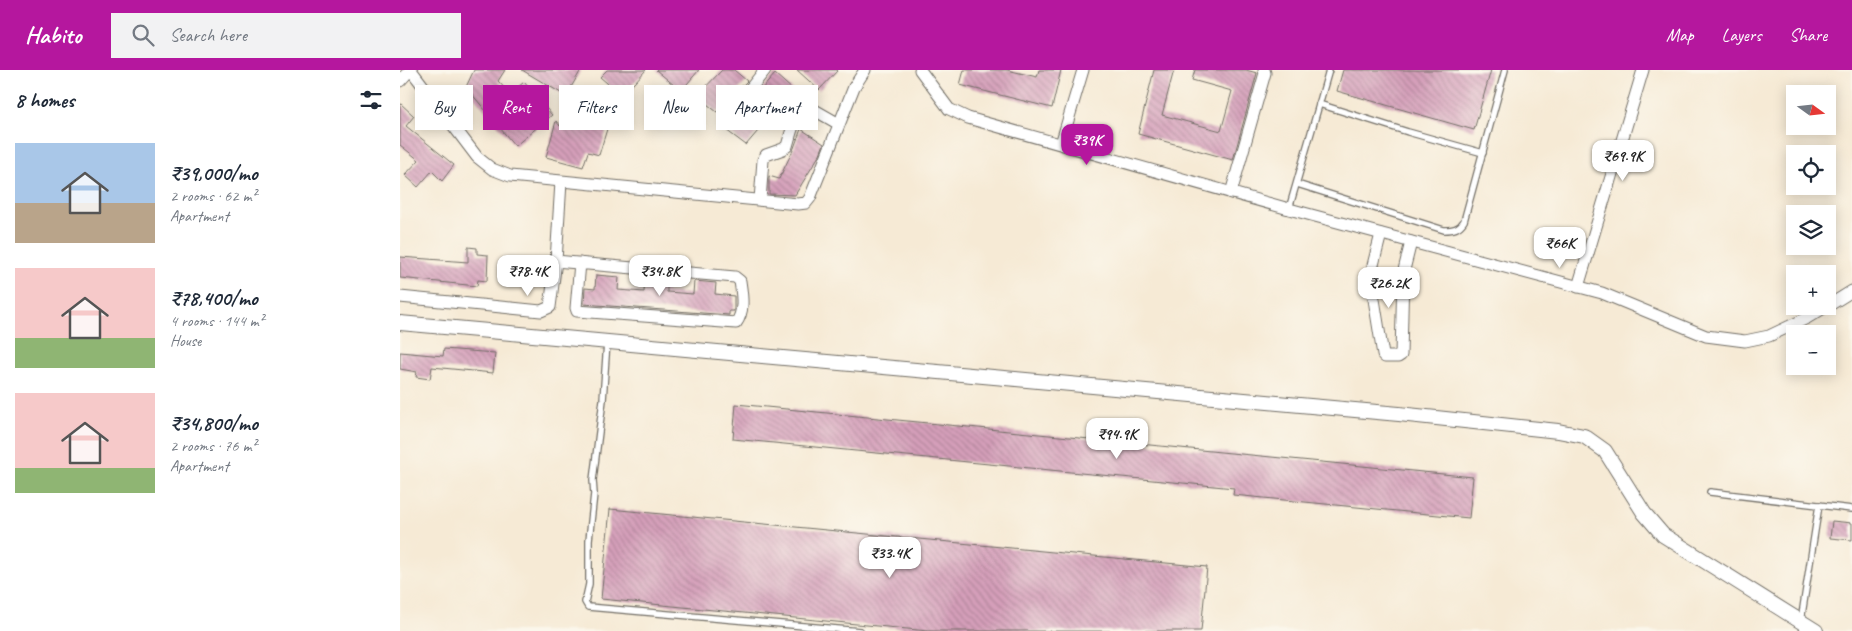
<!DOCTYPE html>
<meta charset="utf-8">
<style>
:root{--surface:#fff;--page:#f2f2f3;--text:#1f2937;--muted:#747a83;--accent:#b5179e}
body{margin:0;font-family:Caveat,sans-serif;background:var(--page);color:var(--text);height:100vh;display:flex;flex-direction:column;font-size:19px;white-space:nowrap}
*{box-sizing:border-box;margin:0}
p{font-size:16px;color:var(--muted)}
.icon{flex:none;width:28px;height:28px;fill:none;stroke:currentColor;stroke-width:2;stroke-linecap:round;stroke-linejoin:round}
.map{position:relative;flex:1;overflow:hidden}
.panel{display:flex;flex-direction:column;background:var(--surface);width:400px}
.panel>*{flex:none}
.top-card{position:absolute;left:15px;top:15px;width:475px;height:45px;display:flex;gap:10px}
.needle{width:32px;rotate:105deg}
.controls{position:absolute;left:1386px;top:15px;display:grid;gap:10px}
.controls a{display:grid;place-items:center;width:50px;height:50px;border-radius:0px;background:var(--surface);box-shadow:0 2px 12px #0003;font-size:25px}
.price{position:absolute;translate:-50% -42px;padding:0 11px;border-radius:10px;background:#fff;color:#222;font-size:16px;line-height:32px;filter:drop-shadow(0 1px 2px #0008)}
.price::after{content:'';position:absolute;left:50%;top:30px;width:15px;height:11px;margin-left:-8px;background:inherit;clip-path:polygon(0 0,100% 0,50% 100%)}
.price.on{background:var(--accent);color:#fff}
ul{padding:0;list-style:none}
li{display:flex;align-items:center;gap:15px;height:125px;padding:0 15px}
li span{display:grid;place-items:center;flex:none;width:140px;height:100px;border-radius:0px;color:#555}
li>.icon{margin-inline-start:auto}
span .icon{width:60px;height:60px;fill:#fffc;stroke-width:1}
li b{font-size:21px}
h2{display:flex;justify-content:space-between;align-items:center;height:60px;padding:0 15px;font-size:21px}
.pill{padding:0 18px;border-radius:0px;background:var(--surface);box-shadow:0 2px 12px #0003;font-size:18px;line-height:45px}
.pill.on{background:var(--accent);color:#fff}
header{display:flex;align-items:center;gap:30px;box-sizing:border-box;height:70px;padding:0 25px;background:var(--accent);color:#fff}
header strong{font-size:24px}
nav{display:flex;gap:28px;margin-inline-start:auto;font-size:18px}
.search{width:350px;height:45px;background:var(--page);display:flex;align-items:center;gap:12px;box-sizing:border-box;padding:0 18px;border-radius:0px;color:var(--muted);font-size:19px}
main{display:flex;flex:1;min-height:0}
.map>svg:first-child{display:block}
.building{fill:url(#building-back-hatch)}
.lines{fill:none;stroke-linecap:round;stroke-linejoin:round}
.service-casing{stroke:#726e66;stroke-width:8}
.minor-casing{stroke:#726e66;stroke-width:13}
.tertiary-casing{stroke:#726e66;stroke-width:16}
.service{stroke:#fff;stroke-width:5.5}
.minor{stroke:#fff;stroke-width:11}
.tertiary{stroke:#fff;stroke-width:14}
</style>
<header>
<strong>Habito</strong>
<div class="search"><svg class="icon" aria-label="search" viewBox="0 0 24 24"><circle cx="10" cy="10" r="6"/><path d="M15 15l6 6"/></svg>Search here</div>
<nav><a>Map</a><a>Layers</a><a>Share</a></nav>
</header>
<main>
<section class="panel">
<h2>8 homes<svg class="icon" aria-label="filters" viewBox="0 0 24 24"><path d="M4 7h16M4 17h16"/><circle cx="9" cy="7" r="2"/><circle cx="15" cy="17" r="2"/></svg></h2>
<ul>
<li><span style="background:linear-gradient(#a9c7e8 60%,#b9a48a 0)"><svg class="icon" aria-label="home" viewBox="0 0 24 24"><path d="M3 11l9-7 9 7M6 9v11h12V9"/></svg></span><div><b>₹39,000/mo</b><p>2 rooms · 62 m²</p><p>Apartment</p></div></li>
<li><span style="background:linear-gradient(#f6c9c9 70%,#8fb573 0)"><svg class="icon" aria-label="home" viewBox="0 0 24 24"><path d="M3 11l9-7 9 7M6 9v11h12V9"/></svg></span><div><b>₹78,400/mo</b><p>4 rooms · 144 m²</p><p>House</p></div></li>
<li><span style="background:linear-gradient(#f6c9c9 75%,#8fb573 0)"><svg class="icon" aria-label="home" viewBox="0 0 24 24"><path d="M3 11l9-7 9 7M6 9v11h12V9"/></svg></span><div><b>₹34,800/mo</b><p>2 rooms · 76 m²</p><p>Apartment</p></div></li>
</ul>
</section>
<div class="map">
<svg width="1452" height="561" viewBox="0 0 1452 561">
<defs>
<pattern id="building-back-hatch" width="6" height="6" patternUnits="userSpaceOnUse" patternTransform="scale(1.25)"><rect width="6" height="6" fill="#d59fba"/><path d="M-1 5l2 2M0 0l6 6M5-1l2 2" fill="none" stroke="#ad8297"/></pattern>
</defs>
<rect width="100%" height="100%" fill="#fbf7ec"/>
<filter id="ink" filterUnits="userSpaceOnUse"><feTurbulence type="fractalNoise" baseFrequency=".02" numOctaves="2"/><feDisplacementMap in="SourceGraphic" scale="10" xChannelSelector="R" yChannelSelector="G"/><feConvolveMatrix kernelMatrix="1 2 1 2 8 2 1 2 1" color-interpolation-filters="sRGB"/></filter>
<filter id="wash" filterUnits="userSpaceOnUse"><feTurbulence type="fractalNoise" baseFrequency=".0096" numOctaves="4" result="noise"/><feDisplacementMap in="SourceGraphic" scale="20" xChannelSelector="R" yChannelSelector="G"/><feGaussianBlur stdDeviation="1.12" result="paint"/><feColorMatrix in="noise" values="0 0 0 0 0 0 0 0 0 0 0 0 0 0 0 0 0 1.4 0 .05"/><feComposite in="paint" operator="in"/></filter>
<g filter="url(#wash)">
<rect width="100%" height="100%" fill="#f6ead5"/>
<g id="blocks">
<g class="building">
<polygon points="74,0 105,0 98,11 110,24 124,12 152,45 115,76 66,17"/>
<polygon points="122,0 181,0 166,26"/>
<polygon points="207,0 246,0 222,26 200,7"/>
<polygon points="256,0 299,0 281,21"/>
<polygon points="322,0 334,0 347,11 317,42 297,26"/>
<polygon points="397,0 438,0 419,20"/>
<polygon points="564,0 607,0 637,7 639,0 661,0 652,38 560,15"/>
<polygon points="754,0 774,0 762,45 821,61 832,21 792,10 795,0 846,0 857,3 833,90 738,64"/>
<polygon points="943,0 1091,0 1074,60 937,21"/>
<polygon points="375,4 393,20 346,75 326,60"/>
<polygon points="0,33 14,46 6,56 54,95 42,111 32,101 18,117 5,105 19,90 0,75"/>
<polygon points="167,33 196,41 192,55 207,59 199,85 188,82 183,97 146,87 156,51 160,56"/>
<polygon points="401,59 424,74 420,84 395,125 369,124 369,106 379,109 394,78"/>
<polygon points="68,177 77,178 77,184 88,185 87,211 78,210 77,216 0,208 0,187 68,192"/>
<polygon points="196,205 219,207 218,220 244,222 245,209 267,210 267,222 293,224 294,211 316,213 315,224 334,226 334,241 329,241 329,245 184,234 185,218 195,219"/>
<polygon points="44,279 95,283 93,303 32,297 30,309 16,307 17,302 0,299 0,282 43,286"/>
<polygon points="336,334 1073,407 1069,448 833,425 834,418 333,369"/>
<polygon points="210,439 807,497 801,561 528,561 201,529"/>
<polygon points="1432,451 1452,453 1452,470 1430,468"/>
</g>
</g>
</g>
<g filter="url(#ink)">
<use href="#blocks" fill-opacity="0" stroke="#726e66" stroke-width="1"/>
<g class="lines">
<defs>
<g id="service">
<polyline points="919,34 1008,62 1083,83"/>
<path d="M897 114 1044 160C1053 160 1059 159 1064 151L1105 0"/>
<polyline points="889,139 929,0"/>
<polyline points="207,272 203,330 193,410 194,424 189,470 189,514 185,532 188,537 460,561"/>
<polyline points="1310,422 1452,439"/>
<polyline points="1401,551 1419,435"/>
</g>
<g id="minor">
<polyline points="11,0 77,87 92,99 110,106 398,134 406,133 410,128 454,17 465,0"/>
<polyline points="520,0 549,39 568,48 889,139 1202,223 1306,266 1345,271 1369,266 1407,248 1427,236"/>
<polyline points="0,11 10,0"/>
<polyline points="350,19 365,0"/>
<polyline points="661,74 683,0"/>
<polyline points="831,123 865,3 864,0"/>
<path d="M360 130 363 90 366 85 383 79 387 76C392 60 394 42 411 38L439 54"/>
<polyline points="981,164 973,195 972,217 983,285 985,287 998,287 1001,285 1003,204 1011,172"/>
<path d="M156 191 188 194 335 207 340 211C342 225 345 241 336 253L177 241 176 238 180 193"/>
<polyline points="1178,217 1243,0"/>
<polyline points="0,227 141,241 150,237 156,191 161,112"/>
<polyline points="1428,236 1452,221"/>
</g>
<polyline id="tertiary" points="0,253 999,344 1158,361 1184,366 1205,381 1244,443 1263,465 1416,561"/>
</defs>
<use href="#service" class="service-casing"/>
<use href="#minor" class="minor-casing"/>
<use href="#tertiary" class="tertiary-casing"/>
<use href="#service" class="service"/>
<use href="#minor" class="minor"/>
<use href="#tertiary" class="tertiary"/>
</g>
</g>
</svg>
<div class="controls">
<a><svg class="needle" viewBox="-14 -14 28 28"><path d="M0-13l5 13h-10z" fill="#e53935"/><path d="M0 13l5-13h-10z" fill="#747a83"/></svg></a>
<a><svg class="icon" aria-label="locate" viewBox="0 0 24 24"><circle cx="12" cy="12" r="6"/><path d="M12 2v4M12 18v4M2 12h4M18 12h4"/></svg></a>
<a><svg class="icon" aria-label="layers" viewBox="0 0 24 24"><path d="M12 4l9 5-9 5-9-5zM3 14l9 5 9-5"/></svg></a>
<a>+</a>
<a>−</a>
</div>
<b class="price on" style="left:687px;top:96px">₹39K</b>
<b class="price" style="left:1223px;top:112px">₹69.9K</b>
<b class="price" style="left:1160px;top:199px">₹66K</b>
<b class="price" style="left:128px;top:227px">₹78.4K</b>
<b class="price" style="left:260px;top:227px">₹34.8K</b>
<b class="price" style="left:989px;top:239px">₹26.2K</b>
<b class="price" style="left:717px;top:390px">₹94.9K</b>
<b class="price" style="left:490px;top:509px">₹33.4K</b>
<div class="top-card">
<a class="pill">Buy</a>
<a class="pill on">Rent</a>
<a class="pill">Filters</a>
<a class="pill">New</a>
<a class="pill">Apartment</a>
</div>
</div>
</main>
